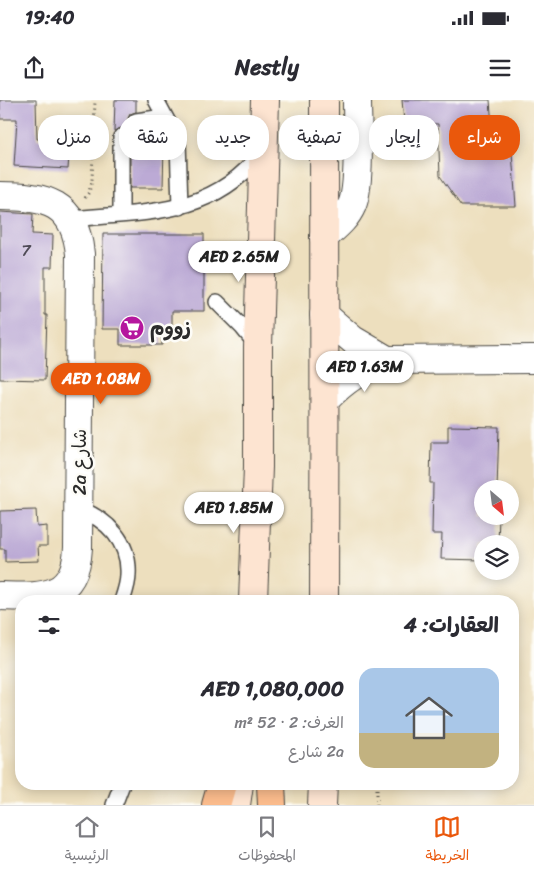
<!DOCTYPE html>
<html lang="ar">
<meta charset="utf-8">
<style>
:root{--surface:#fff;--page:#f2f2f3;--text:#2b2b33;--muted:#7c7c81;--line:#e1e1e2;--accent:#ea580c}
body{margin:0;font-family:Sriracha,"Playpen Sans Arabic",sans-serif;background:var(--page);color:var(--text);direction:rtl;height:100vh;display:flex;flex-direction:column;font-size:19px;white-space:nowrap}
*{box-sizing:border-box;margin:0}
p{font-size:16px;color:var(--muted)}
.icon{flex:none;width:28px;height:28px;fill:none;stroke:currentColor;stroke-width:2;stroke-linecap:round;stroke-linejoin:round}
.map{position:relative;flex:1;overflow:hidden;direction:ltr}
.details{position:absolute;left:15px;top:495px;width:504px;height:195px;display:flex;flex-direction:column;background:var(--surface);border-radius:20px;box-shadow:0 2px 12px #0003;direction:rtl}
.details>*{flex:none}
.guide{position:absolute;left:15px;top:15px;width:505px;height:45px;direction:rtl;display:flex;gap:10px}
.needle{width:32px;rotate:152deg}
.fabs{position:absolute;left:474px;top:380px;display:grid;gap:10px}
.fabs a{display:grid;place-items:center;width:45px;height:45px;border-radius:50%;background:var(--surface);box-shadow:0 2px 12px #0003;font-size:25px}
.price{position:absolute;translate:-50% -42px;padding:0 11px;border-radius:18px;background:#fff;color:#222;font-size:16px;line-height:32px;filter:drop-shadow(0 1px 2px #0008)}
.price::after{content:'';position:absolute;left:50%;top:30px;width:15px;height:11px;margin-left:-8px;background:inherit;clip-path:polygon(0 0,100% 0,50% 100%)}
.price.active{background:var(--accent);color:#fff}
ul{padding:0;list-style:none}
li{display:flex;align-items:center;gap:15px;height:125px;padding:0 20px}
li span{display:grid;place-items:center;flex:none;width:140px;height:100px;border-radius:15px;color:#555}
li>.icon{margin-inline-start:auto}
span .icon{width:60px;height:60px;fill:#fffc;stroke-width:1}
li b{font-size:21px}
h2{display:flex;justify-content:space-between;align-items:center;height:60px;padding:0 20px;font-size:21px}
.tag{padding:0 18px;border-radius:20px;background:var(--surface);box-shadow:0 2px 12px #0003;font-size:18px;line-height:45px}
.tag.active{background:var(--accent);color:#fff}
.status{display:flex;justify-content:space-between;align-items:center;height:35px;padding:0 25px;background:var(--surface);direction:ltr}
.status svg{height:14px;fill:currentColor}
header{display:flex;justify-content:space-between;align-items:center;height:65px;padding:0 20px;background:var(--surface);font-size:22px;font-weight:800}
.dock{display:flex;justify-content:space-around;align-items:center;height:70px;border-top:1px solid var(--line);background:var(--surface);font-size:14px;color:var(--muted)}
.dock a{display:grid;justify-items:center;gap:2px}
.dock .active{color:var(--accent)}
.map>svg:first-child{display:block}
.building{fill:#bcaad5}
.lines{fill:none;stroke-linecap:round;stroke-linejoin:round}
.lane-casing{stroke:#484641;stroke-width:18}
.street-casing{stroke:#484641;stroke-width:30}
.secondary-casing{stroke:#484641;stroke-width:30}
.primary-casing{stroke:#484641;stroke-width:30}
.path{stroke:#484641;stroke-width:3;stroke-dasharray:1 4;stroke-linecap:butt}
.lane{stroke:#fff;stroke-width:15}
.street{stroke:#fff;stroke-width:28}
.secondary{stroke:#fde4d1;stroke-width:28}
.primary{stroke:#fabb8c;stroke-width:28}
.labels{text-anchor:middle;stroke-width:5;stroke-linejoin:round;paint-order:stroke}
.number-label{font-size:16px;fill:#4f4b56}
.poi-label{font-size:19px;font-weight:bold;fill:#2b2b2b;stroke:#fdfcf7;text-anchor:start}
.street-label{font-size:19px;fill:#2b2b2b;stroke:#fdfcf7}
</style>
<div class="status"><b>19:40</b><svg viewBox="0 0 49 12"><path d="M0 12V9h3v3zM5 12V6h3v6zM10 12V3h3v9zM15 12V0h3v12zM26 1h20v11H26zM47 4h2v5h-2z"/></svg></div>
<header><svg class="icon" aria-label="menu" viewBox="0 0 24 24"><path d="M4 6h16M4 12h16M4 18h16"/></svg>Nestly<svg class="icon" aria-label="share" viewBox="0 0 24 24"><path d="M12 15V3M7 8l5-5 5 5M5 13v7h14v-7"/></svg></header>
<div class="map">
<svg width="534" height="705" viewBox="0 0 534 705">
<rect width="100%" height="100%" fill="#fdfcf7"/>
<filter id="ink" filterUnits="userSpaceOnUse"><feTurbulence type="fractalNoise" baseFrequency=".02" numOctaves="2"/><feDisplacementMap in="SourceGraphic" scale="10" xChannelSelector="R" yChannelSelector="G"/><feConvolveMatrix kernelMatrix="1 2 1 2 8 2 1 2 1" color-interpolation-filters="sRGB"/></filter>
<filter id="wash" filterUnits="userSpaceOnUse"><feTurbulence type="fractalNoise" baseFrequency=".0096" numOctaves="4" result="noise"/><feDisplacementMap in="SourceGraphic" scale="20" xChannelSelector="R" yChannelSelector="G"/><feGaussianBlur stdDeviation="1.12" result="paint"/><feColorMatrix in="noise" values="0 0 0 0 0 0 0 0 0 0 0 0 0 0 0 0 0 1.4 0 .05"/><feComposite in="paint" operator="in"/></filter>
<g filter="url(#wash)">
<rect width="100%" height="100%" fill="#eddfbe"/>
<g id="blocks">
<g class="building">
<polygon points="0,0 36,0 37,39 70,41 68,69 14,66 17,19 0,19"/>
<polygon points="115,0 136,0 136,12 130,14 127,22 129,27 136,30 135,43 164,44 163,88 130,88 130,37 125,29 121,28 114,31"/>
<polygon points="402,0 490,0 493,40 511,39 516,106 461,106 440,76 438,24 404,22"/>
<polygon points="0,112 33,114 32,134 53,135 52,167 45,167 45,215 47,215 45,280 0,279"/>
<polygon points="103,134 204,134 204,211 172,211 172,227 161,228 162,245 120,245 120,229 102,229"/>
<polygon points="448,326 499,327 497,389 482,389 482,416 499,416 498,444 482,444 482,460 441,459 442,434 432,434 433,383 430,383 431,342 448,342"/>
<polygon points="36,410 37,427 47,426 47,446 38,446 39,461 5,462 5,449 0,449 0,411"/>
</g>
</g>
</g>
<g filter="url(#ink)">
<use href="#blocks" fill-opacity="0" stroke="#484641" stroke-width="1"/>
<g class="lines">
<defs>
<g id="lane">
<polyline points="156,0 178,41 180,107"/>
<polyline points="136,21 164,17"/>
<polyline points="121,114 121,37"/>
<path d="M70 119C142 112 213 117 261 53"/>
<polyline points="217,202 243,228 256,244"/>
<path d="M79 409C107 419 130 442 128 475 128 484 125 492 122 501"/>
<polyline points="114,705 122,684"/>
</g>
<g id="street">
<path d="M0 96C46 96 75 102 80 154L78 448C75 501 41 497 0 496"/>
<path d="M324 137C335 127 346 119 352 105 361 84 357 25 357 0"/>
<polyline points="324,215 353,240 387,260"/>
<path d="M326 299C344 280 362 268 387 260L534 259"/>
</g>
<g id="secondary">
<polyline points="253,501 258,367 258,247 265,0"/>
<path d="M324 501C325 334 324 167 324 0"/>
<polyline points="236,705 239,684"/>
<polyline points="322,705 323,684"/>
</g>
<g id="primary">
<polyline points="271,684 272,705"/>
<polyline points="216,705 222,684"/>
</g>
</defs>
<use href="#lane" class="lane-casing"/>
<use href="#street" class="street-casing"/>
<use href="#secondary" class="secondary-casing"/>
<use href="#primary" class="primary-casing"/>
<g class="path">
<polyline points="85,98 89,92 92,80 95,0"/>
<polyline points="377,705 377,684"/>
</g>
<use href="#lane" class="lane"/>
<use href="#street" class="street"/>
<use href="#secondary" class="secondary"/>
<use href="#primary" class="primary"/>
</g>
</g>
<defs>
<symbol id="supermarket-disc" viewBox="-11 -11 22 22"><circle r="9.5" fill="#b5179e" stroke="#fdfcf7"/><path d="M-6-5.5h2.5l.6 2H6L4.5 2H-2.5L-4.4-4H-6ZM-1.5 3.2a1.3 1.3 0 1 0 .1 0ZM3 3.2a1.3 1.3 0 1 0 .1 0Z" fill="#fff"/></symbol>
</defs>
<g fill-rule="evenodd">
<use href="#supermarket-disc" x="118" y="214" width="28" height="28"/>
</g>
<g class="labels">
<g class="number-label">
<text x="26" y="156">7</text>
</g>
<g class="poi-label">
<text x="150" y="235">زووم</text>
</g>
<g class="street-label">
<text transform="translate(79 362) rotate(-90)" y="7">2a شارع</text>
</g>
</g>
</svg>
<div class="fabs">
<a><svg class="needle" viewBox="-14 -14 28 28"><path d="M0-13l5 13h-10z" fill="#e53935"/><path d="M0 13l5-13h-10z" fill="#7c7c81"/></svg></a>
<a><svg class="icon" aria-label="layers" viewBox="0 0 24 24"><path d="M12 4l9 5-9 5-9-5zM3 14l9 5 9-5"/></svg></a>
</div>
<b class="price" style="left:239px;top:183px">AED 2.65M</b>
<b class="price" style="left:365px;top:293px">AED 1.63M</b>
<b class="price active" style="left:101px;top:305px">AED 1.08M</b>
<b class="price" style="left:234px;top:434px">AED 1.85M</b>
<div class="guide">
<a class="tag active">شراء</a>
<a class="tag">إيجار</a>
<a class="tag">تصفية</a>
<a class="tag">جديد</a>
<a class="tag">شقة</a>
<a class="tag">منزل</a>
</div>
<section class="details">
<h2>العقارات: 4<svg class="icon" aria-label="filters" viewBox="0 0 24 24"><path d="M4 7h16M4 17h16"/><circle cx="9" cy="7" r="2"/><circle cx="15" cy="17" r="2"/></svg></h2>
<ul>
<li><span style="background:linear-gradient(#a9c7e8 65%,#c2b280 0)"><svg class="icon" aria-label="home" viewBox="0 0 24 24"><path d="M3 11l9-7 9 7M6 9v11h12V9"/></svg></span><div><b>AED 1,080,000</b><p>الغرف: 2 · 52 m²</p><p>2a شارع</p></div></li>
</ul>
</section>
</div>
<nav class="dock">
<a class="active"><svg class="icon" aria-label="map" viewBox="0 0 24 24"><path d="M3 6l6-2 6 2 6-2v14l-6 2-6-2-6 2zM9 4v14M15 6v14"/></svg>الخريطة</a>
<a><svg class="icon" aria-label="saved" viewBox="0 0 24 24"><path d="M7 4h10v16l-5-4-5 4z"/></svg>المحفوظات</a>
<a><svg class="icon" aria-label="home" viewBox="0 0 24 24"><path d="M3 11l9-7 9 7M6 9v11h12V9"/></svg>الرئيسية</a>
</nav>
